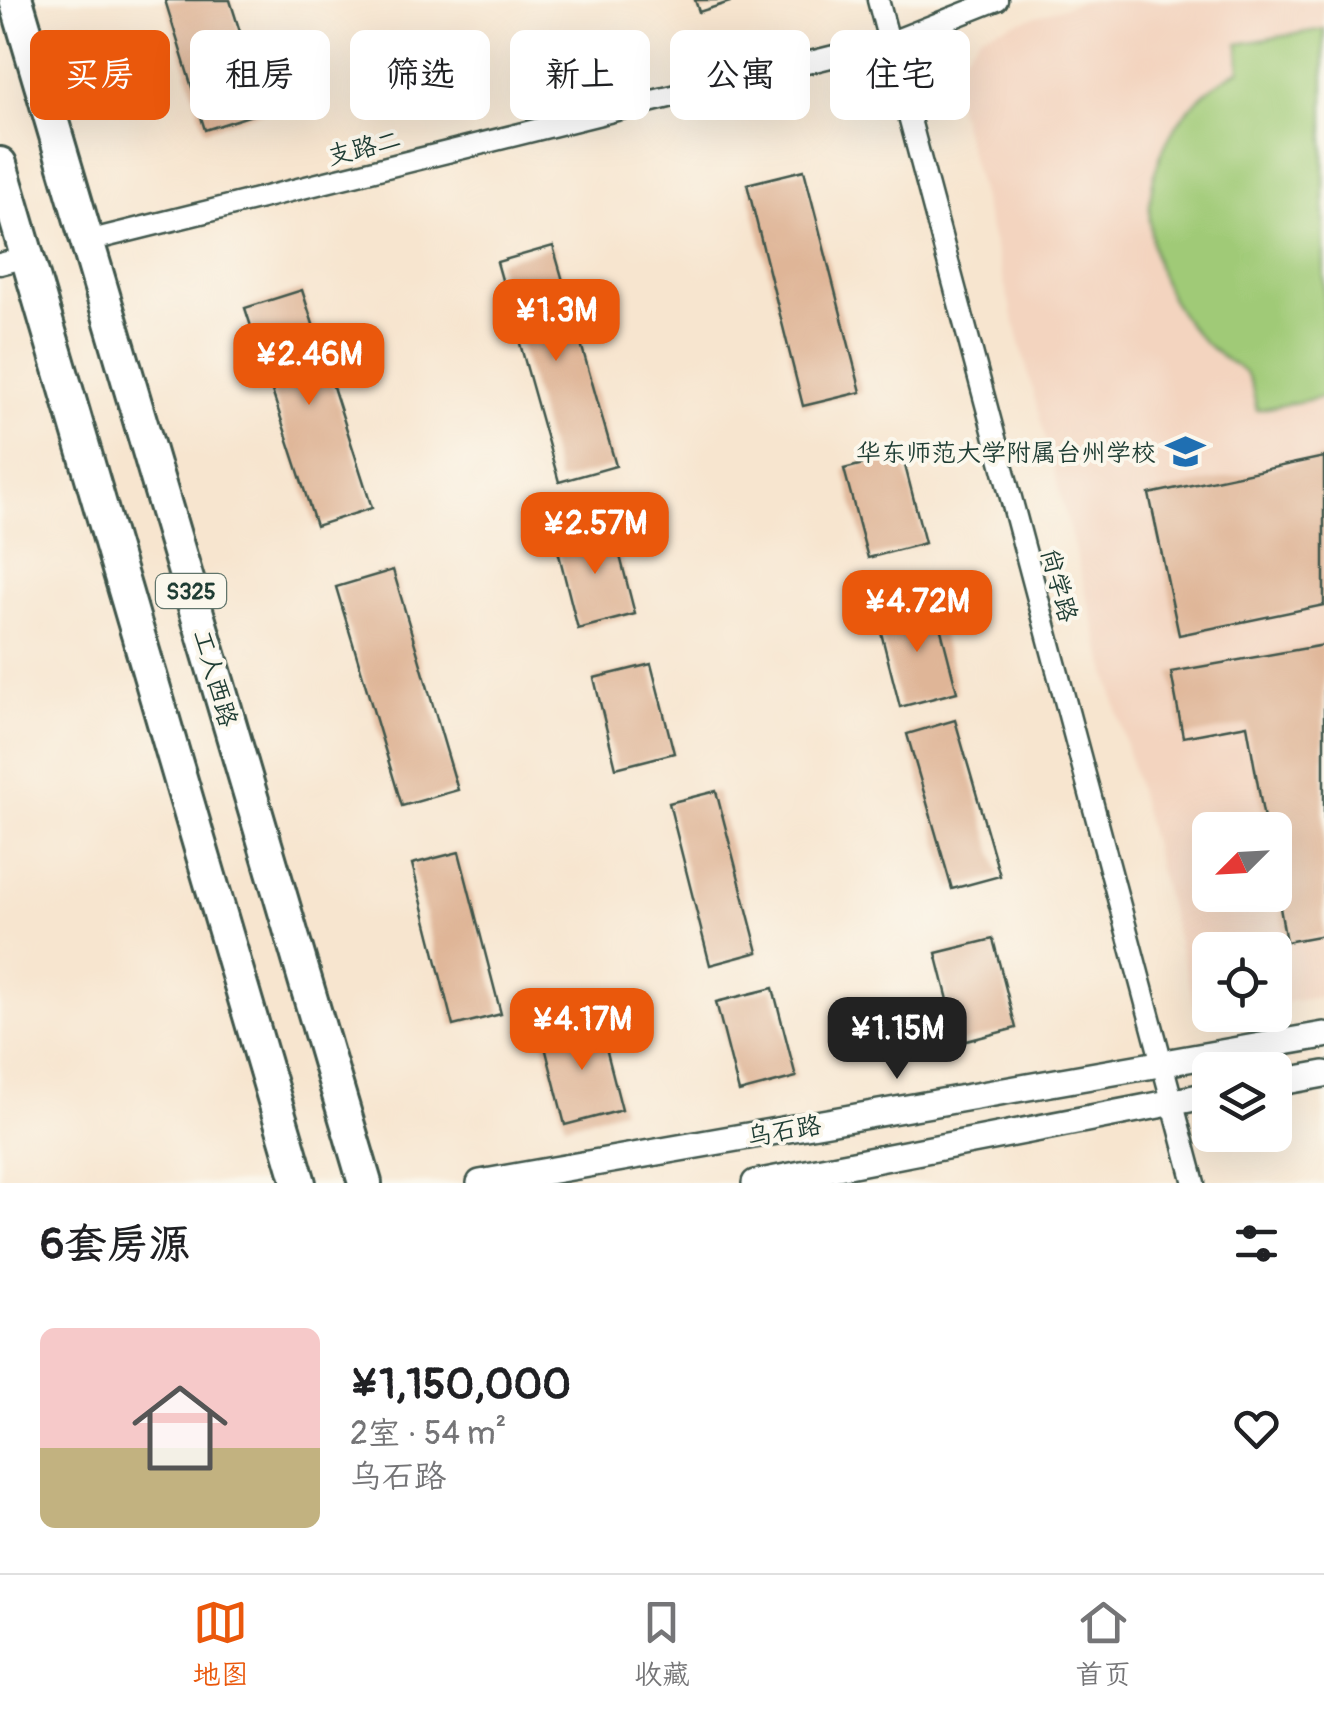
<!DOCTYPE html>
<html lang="zh">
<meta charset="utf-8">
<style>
:root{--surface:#fff;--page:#f2f2f2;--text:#202124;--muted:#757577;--line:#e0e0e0;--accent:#ea580c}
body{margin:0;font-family:Pangolin,"LXGW WenKai TC",sans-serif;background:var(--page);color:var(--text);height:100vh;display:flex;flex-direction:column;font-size:38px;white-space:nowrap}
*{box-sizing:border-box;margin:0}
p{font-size:32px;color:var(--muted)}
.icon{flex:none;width:55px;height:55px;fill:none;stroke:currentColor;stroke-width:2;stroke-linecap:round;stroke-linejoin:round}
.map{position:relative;height:1183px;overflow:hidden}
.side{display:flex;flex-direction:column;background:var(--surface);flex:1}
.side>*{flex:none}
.guide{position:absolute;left:30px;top:30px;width:1265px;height:90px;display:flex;gap:20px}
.needle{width:65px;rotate:246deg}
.buttons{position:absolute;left:1192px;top:812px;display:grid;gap:20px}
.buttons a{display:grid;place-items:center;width:100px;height:100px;border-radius:15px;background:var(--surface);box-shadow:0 10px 40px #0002;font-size:50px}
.price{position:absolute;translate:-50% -85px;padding:0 22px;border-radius:20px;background:var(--accent);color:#fff;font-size:32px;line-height:65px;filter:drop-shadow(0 2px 5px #0008)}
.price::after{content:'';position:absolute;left:50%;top:60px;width:30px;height:22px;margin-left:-15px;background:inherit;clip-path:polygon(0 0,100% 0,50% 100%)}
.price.active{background:#222;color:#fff}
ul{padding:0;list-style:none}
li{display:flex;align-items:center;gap:30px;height:250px;padding:0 40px}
li span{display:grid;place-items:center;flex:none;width:280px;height:200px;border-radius:15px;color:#555}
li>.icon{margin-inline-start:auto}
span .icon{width:120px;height:120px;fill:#fffc;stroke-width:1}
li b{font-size:42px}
h2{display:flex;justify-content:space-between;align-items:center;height:120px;padding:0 40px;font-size:42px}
.tag{padding:0 35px;border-radius:15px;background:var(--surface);box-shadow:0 10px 40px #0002;font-size:35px;line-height:90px}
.tag.active{background:var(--accent);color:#fff}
.dock{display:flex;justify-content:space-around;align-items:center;height:140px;border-top:2px solid var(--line);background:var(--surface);font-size:28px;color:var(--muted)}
.dock a{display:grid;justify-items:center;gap:5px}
.dock .active{color:var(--accent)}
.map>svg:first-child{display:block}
.built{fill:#f3d4bf;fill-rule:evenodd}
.green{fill:#a0ca77;stroke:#608456;stroke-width:2.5}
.building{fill:#dfb597}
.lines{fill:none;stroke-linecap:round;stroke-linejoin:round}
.minor-casing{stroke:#3f564b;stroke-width:25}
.tertiary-casing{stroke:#3f564b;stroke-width:30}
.primary-casing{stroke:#3f564b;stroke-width:38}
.minor{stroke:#fff;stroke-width:20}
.tertiary{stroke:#fff;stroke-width:25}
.primary{stroke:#fff;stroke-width:32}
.labels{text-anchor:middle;stroke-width:8;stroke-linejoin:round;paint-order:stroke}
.shield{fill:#fbf7ec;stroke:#61756b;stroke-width:2.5}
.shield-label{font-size:22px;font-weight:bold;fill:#1f3d34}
.street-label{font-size:25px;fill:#1f3d34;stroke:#fbf7ec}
.poi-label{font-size:25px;fill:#1f3d34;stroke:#fbf7ec;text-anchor:end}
</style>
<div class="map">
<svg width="1324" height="1183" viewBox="0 0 1324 1183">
<rect width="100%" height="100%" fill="#fbf7ec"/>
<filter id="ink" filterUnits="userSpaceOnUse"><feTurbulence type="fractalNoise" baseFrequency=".01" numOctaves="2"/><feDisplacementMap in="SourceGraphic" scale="20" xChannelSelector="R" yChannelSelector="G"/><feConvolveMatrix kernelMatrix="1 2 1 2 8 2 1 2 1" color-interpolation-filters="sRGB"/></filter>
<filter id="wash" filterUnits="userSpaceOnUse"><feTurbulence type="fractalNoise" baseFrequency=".0048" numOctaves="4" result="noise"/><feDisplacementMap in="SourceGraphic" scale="40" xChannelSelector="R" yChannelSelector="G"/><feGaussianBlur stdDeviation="2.25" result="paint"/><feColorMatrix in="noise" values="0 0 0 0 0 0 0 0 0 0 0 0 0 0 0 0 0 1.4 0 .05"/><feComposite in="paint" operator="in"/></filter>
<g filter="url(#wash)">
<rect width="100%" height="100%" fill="#f7e5cf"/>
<path class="built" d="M1085 0H1324V996L1275 1004V950H1210L1211 1015 1198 1017 949 74 981 34ZM1210 830H1275V895H1210Z"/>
<path class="green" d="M1324 29V397L1257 410C1254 400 1253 382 1246 374 1240 367 1228 362 1221 356 1204 344 1190 329 1179 311 1123 226 1149 115 1240 70L1238 44Z"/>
<g id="blocks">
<g class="building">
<polygon points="165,0 230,0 265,111 205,130"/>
<polygon points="695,0 733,0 733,1 699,12"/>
<polygon points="804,170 861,392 803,406 747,184"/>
<polygon points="553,246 616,466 559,482 497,262"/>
<polygon points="302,290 372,508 316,526 245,308"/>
<polygon points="902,454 925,543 868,558 844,469"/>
<polygon points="1324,457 1324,605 1179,635 1149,494"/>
<polygon points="612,525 635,614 578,629 555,539"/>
<polygon points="393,570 458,790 402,806 336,587"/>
<polygon points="934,603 957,692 900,707 877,617"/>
<polygon points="1324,645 1324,935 1286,942 1275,879 1275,830 1266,830 1247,725 1183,737 1171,672"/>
<polygon points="651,664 674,753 616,768 594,678"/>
<polygon points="955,720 1000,876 952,889 907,734"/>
<polygon points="716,791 758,952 710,965 669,803"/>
<polygon points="459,852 501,1014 453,1026 412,864"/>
<polygon points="993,939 1016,1028 959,1043 936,953"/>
<polygon points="773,988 796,1077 739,1092 716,1002"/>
<polygon points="599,1021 622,1110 565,1125 542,1035"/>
</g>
</g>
</g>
<g filter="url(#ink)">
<use href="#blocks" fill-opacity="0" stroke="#3f564b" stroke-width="2.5"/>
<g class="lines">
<defs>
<g id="minor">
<polyline points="878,0 1194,1183"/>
<polyline points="88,241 891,42 997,0"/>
<polyline points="0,264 27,257"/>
</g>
<g id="tertiary">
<polyline points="1275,1083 1324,1074"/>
<polyline points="480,1183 1324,1035"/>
<polyline points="755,1183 1210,1095"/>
</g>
<g id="primary">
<polyline points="16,0 365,1183"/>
<polyline points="0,164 299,1183"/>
</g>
</defs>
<use href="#minor" class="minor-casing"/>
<use href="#tertiary" class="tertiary-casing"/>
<use href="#primary" class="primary-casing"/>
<use href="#minor" class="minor"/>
<use href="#tertiary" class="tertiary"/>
<use href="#primary" class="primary"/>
</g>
</g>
<defs>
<symbol id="school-bare" viewBox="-9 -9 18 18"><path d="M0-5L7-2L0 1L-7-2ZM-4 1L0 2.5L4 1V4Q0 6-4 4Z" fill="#1f6fb2" stroke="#fbf7ec" stroke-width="2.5" paint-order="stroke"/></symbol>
</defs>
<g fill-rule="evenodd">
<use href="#school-bare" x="1158" y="424" width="55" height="55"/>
</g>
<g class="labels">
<rect class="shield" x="156" y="574" width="70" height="34" rx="8"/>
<g class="shield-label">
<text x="191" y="599">S325</text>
</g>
<g class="street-label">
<text transform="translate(364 147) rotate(-14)" y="9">支路二</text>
<text transform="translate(1060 585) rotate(75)" y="9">尚学路</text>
<text transform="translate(216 678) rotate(74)" y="9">工人西路</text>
<text transform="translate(784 1130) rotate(-10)" y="9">乌石路</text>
</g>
<g class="poi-label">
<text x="1156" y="461">华东师范大学附属台州学校</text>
</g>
</g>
</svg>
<div class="buttons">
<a><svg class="needle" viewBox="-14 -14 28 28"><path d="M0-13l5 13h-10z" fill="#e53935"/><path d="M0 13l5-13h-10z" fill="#757577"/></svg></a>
<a><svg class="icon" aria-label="locate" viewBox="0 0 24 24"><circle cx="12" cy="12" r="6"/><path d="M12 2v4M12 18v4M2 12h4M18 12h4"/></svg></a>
<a><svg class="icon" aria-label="layers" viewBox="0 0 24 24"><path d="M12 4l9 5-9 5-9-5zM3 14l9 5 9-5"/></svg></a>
</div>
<b class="price" style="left:556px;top:364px">¥1.3M</b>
<b class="price" style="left:309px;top:408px">¥2.46M</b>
<b class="price" style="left:595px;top:577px">¥2.57M</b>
<b class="price" style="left:917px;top:655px">¥4.72M</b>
<b class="price" style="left:582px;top:1073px">¥4.17M</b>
<b class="price active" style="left:897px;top:1082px">¥1.15M</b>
<div class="guide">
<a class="tag active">买房</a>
<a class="tag">租房</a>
<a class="tag">筛选</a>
<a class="tag">新上</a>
<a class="tag">公寓</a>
<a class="tag">住宅</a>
</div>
</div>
<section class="side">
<h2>6套房源<svg class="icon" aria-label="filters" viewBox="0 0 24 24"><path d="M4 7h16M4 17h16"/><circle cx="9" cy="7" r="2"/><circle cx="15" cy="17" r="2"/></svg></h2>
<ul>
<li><span style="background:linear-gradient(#f6c9c9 60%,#c2b280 0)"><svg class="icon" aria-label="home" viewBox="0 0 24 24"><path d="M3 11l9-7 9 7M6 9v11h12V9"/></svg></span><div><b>¥1,150,000</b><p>2室 · 54 m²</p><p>乌石路</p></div><svg class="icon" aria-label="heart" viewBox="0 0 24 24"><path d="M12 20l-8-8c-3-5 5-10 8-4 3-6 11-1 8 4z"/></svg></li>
</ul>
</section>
<nav class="dock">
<a class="active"><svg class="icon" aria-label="map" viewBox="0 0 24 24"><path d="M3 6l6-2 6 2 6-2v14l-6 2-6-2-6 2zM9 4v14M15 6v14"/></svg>地图</a>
<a><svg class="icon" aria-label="saved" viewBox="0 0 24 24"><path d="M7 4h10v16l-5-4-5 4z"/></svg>收藏</a>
<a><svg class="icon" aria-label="home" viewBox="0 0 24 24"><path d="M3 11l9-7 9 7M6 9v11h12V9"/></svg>首页</a>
</nav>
